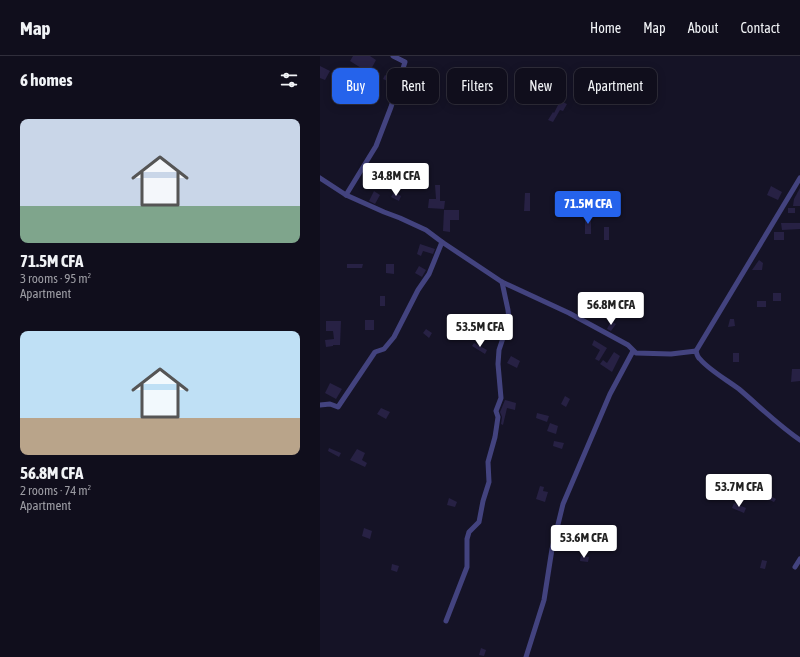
<!DOCTYPE html>
<meta charset="utf-8">
<style>
:root{--surface:#100e1c;--page:#191725;--text:#f1f3f6;--muted:#9c9ca3;--line:#302e3b;--accent:#2563eb}
body{margin:0;font-family:"Asap Condensed",sans-serif;background:var(--page);color:var(--text);height:100vh;display:flex;flex-direction:column;font-size:15px;white-space:nowrap}
*{box-sizing:border-box;margin:0}
p{font-size:13px;color:var(--muted)}
.icon{flex:none;width:22px;height:22px;fill:none;stroke:currentColor;stroke-width:2;stroke-linecap:round;stroke-linejoin:round}
.map{position:relative;flex:1;overflow:hidden}
.drawer{display:flex;flex-direction:column;background:var(--surface);width:320px}
.drawer>*{flex:none}
.guide{position:absolute;left:12px;top:12px;width:380px;height:36px;display:flex;gap:8px}
.price{position:absolute;translate:-50% -34px;padding:0 9px;border-radius:4px;background:#fff;color:#222;font-size:13px;line-height:26px;filter:drop-shadow(0 1px 2px #0008)}
.price::after{content:'';position:absolute;left:50%;top:24px;width:12px;height:9px;margin-left:-6px;background:inherit;clip-path:polygon(0 0,100% 0,50% 100%)}
.price.on{background:var(--accent);color:#fff}
ul{padding:0;list-style:none}
li{display:grid;align-content:center;gap:8px;height:212px;padding:0 20px}
li span{display:grid;place-items:center;height:124px;border-radius:8px;color:#555}
li>.icon{margin-inline-start:auto}
span .icon{width:72px;height:72px;fill:#fffc;stroke-width:1}
li b{font-size:17px}
h2{display:flex;justify-content:space-between;align-items:center;height:48px;padding:0 20px;font-size:17px}
.tag{padding:0 14px;border-radius:8px;background:var(--surface);box-shadow:0 2px 10px #0003,0 0 0 1px var(--line);font-size:14px;line-height:36px}
.tag.on{background:var(--accent);color:#fff}
header{display:flex;align-items:center;gap:24px;box-sizing:border-box;height:56px;padding:0 20px;background:var(--surface);border-bottom:1px solid var(--line)}
header strong{font-size:19px}
nav{display:flex;gap:22px;margin-inline-start:auto;font-size:14px}
main{display:flex;flex:1;min-height:0}
.map>svg:first-child{display:block}
.building{fill:#272144}
.lines{fill:none;stroke-linecap:round;stroke-linejoin:round}
.minor{stroke:#43437f;stroke-width:5}
</style>
<header>
<strong>Map</strong>
<nav><a>Home</a><a>Map</a><a>About</a><a>Contact</a></nav>
</header>
<main>
<section class="drawer">
<h2>6 homes<svg class="icon" aria-label="filters" viewBox="0 0 24 24"><path d="M4 7h16M4 17h16"/><circle cx="9" cy="7" r="2"/><circle cx="15" cy="17" r="2"/></svg></h2>
<ul>
<li><span style="background:linear-gradient(#c9d6e8 70%,#7fa58c 0)"><svg class="icon" aria-label="home" viewBox="0 0 24 24"><path d="M3 11l9-7 9 7M6 9v11h12V9"/></svg></span><div><b>71.5M CFA</b><p>3 rooms · 95 m²</p><p>Apartment</p></div></li>
<li><span style="background:linear-gradient(#bfe0f5 70%,#b9a48a 0)"><svg class="icon" aria-label="home" viewBox="0 0 24 24"><path d="M3 11l9-7 9 7M6 9v11h12V9"/></svg></span><div><b>56.8M CFA</b><p>2 rooms · 74 m²</p><p>Apartment</p></div></li>
</ul>
</section>
<div class="map">
<svg width="480" height="601" viewBox="0 0 480 601">
<rect width="100%" height="100%" fill="#151326"/>
<g class="building">
<polygon points="33,0 50,0 56,4 49,17 30,5"/>
<polygon points="0,10 10,15 5,24 0,22"/>
<polygon points="65,19 75,24 74,28 63,23"/>
<polygon points="46,32 53,35 50,42 42,39"/>
<polygon points="240,45 247,48 243,55 240,54 233,66 228,64 233,56 234,57"/>
<polygon points="71,120 76,122 70,134 65,132"/>
<polygon points="115,129 120,129 120,145 125,145 124,153 108,152 109,143 116,143"/>
<polygon points="451,130 462,136 458,144 447,139"/>
<polygon points="480,132 480,150 473,150 474,143"/>
<polygon points="54,135 60,139 55,148 49,145"/>
<polygon points="74,136 81,140 79,145 71,141"/>
<polygon points="205,137 210,137 210,155 204,155"/>
<rect x="468" y="152" width="7" height="5"/>
<polygon points="124,154 139,154 139,164 130,164 130,176 123,175"/>
<rect x="265" y="160" width="6" height="18"/>
<polygon points="461,167 480,167 480,173 462,174"/>
<rect x="284" y="171" width="5" height="13"/>
<rect x="454" y="176" width="10" height="8"/>
<polygon points="100,188 115,193 113,198 103,195 101,200 97,198"/>
<polygon points="439,204 443,207 442,214 432,214"/>
<polygon points="27,208 43,208 42,212 27,212"/>
<polygon points="66,208 74,208 74,218 66,217"/>
<polygon points="99,210 106,214 102,221 95,217"/>
<rect x="453" y="237" width="8" height="8"/>
<rect x="60" y="240" width="5" height="10"/>
<rect x="437" y="245" width="9" height="6"/>
<polygon points="410,263 414,263 415,270 408,271"/>
<rect x="45" y="264" width="9" height="10"/>
<polygon points="6,265 21,265 20,289 13,289 13,290 6,291 5,284 14,283 13,275 6,275"/>
<polygon points="291,265 296,268 291,275 287,273"/>
<polygon points="106,273 112,277 109,282 103,277"/>
<polygon points="274,284 287,292 279,305 275,303 280,294 272,289"/>
<polygon points="154,287 167,294 165,298 152,290"/>
<polygon points="294,296 300,300 292,316 280,308 283,304 287,307"/>
<rect x="413" y="297" width="6" height="9"/>
<polygon points="191,300 200,305 197,312 187,307"/>
<polygon points="472,313 480,313 480,325 471,326"/>
<polygon points="10,327 22,333 16,343 5,337"/>
<polygon points="245,340 250,343 246,351 241,348"/>
<polygon points="185,344 196,347 195,354 187,352 183,369 181,368 182,361 180,356"/>
<polygon points="61,352 70,356 66,363 57,358"/>
<polygon points="217,357 229,360 227,366 216,362"/>
<polygon points="230,367 238,370 236,378 227,375"/>
<polygon points="234,385 244,387 242,393 233,390"/>
<polygon points="9,392 21,397 19,401 8,395"/>
<polygon points="37,393 45,397 42,404 47,407 45,411 30,404"/>
<polygon points="220,430 224,431 223,435 228,436 225,446 216,443"/>
<polygon points="447,438 456,443 454,446 445,442"/>
<polygon points="129,442 137,446 135,451 127,449"/>
<polygon points="414,447 426,452 424,457 412,452"/>
<polygon points="44,472 52,475 50,483 42,480"/>
<polygon points="265,487 271,488 272,487 276,489 274,495 264,492"/>
<polygon points="261,500 269,501 268,506 260,505"/>
<polygon points="442,504 447,505 445,513 440,512"/>
<polygon points="72,508 79,510 77,516 71,514"/>
<polygon points="161,592 166,594 164,600 159,599"/>
</g>
<g class="lines">
<g class="minor">
<path d="M0 122 26 139 64 156 80 162 106 174 122 186 182 226 249 257 308 289 316 297 351 298 376 295C377 298 377 301 380 303 389 314 407 324 419 333 439 350 458 369 480 384"/>
<polyline points="26,139 56,90 71,51 85,6 73,0"/>
<polyline points="376,295 480,122"/>
<polyline points="0,349 10,348 18,351 55,296 64,293 74,281 98,234 109,218 122,186"/>
<polyline points="475,511 480,503"/>
<polyline points="126,565 147,511 147,483 149,476 159,466 163,445 169,426 168,406 175,381 178,361 176,355 181,342 178,308 179,294 189,264 188,254 182,226"/>
<polyline points="206,601 224,544 232,493 243,448 290,338 313,295"/>
</g>
</g>
</svg>
<b class="price" style="left:76px;top:141px">34.8M CFA</b>
<b class="price on" style="left:268px;top:169px">71.5M CFA</b>
<b class="price" style="left:291px;top:270px">56.8M CFA</b>
<b class="price" style="left:160px;top:292px">53.5M CFA</b>
<b class="price" style="left:419px;top:452px">53.7M CFA</b>
<b class="price" style="left:264px;top:503px">53.6M CFA</b>
<div class="guide">
<a class="tag on">Buy</a>
<a class="tag">Rent</a>
<a class="tag">Filters</a>
<a class="tag">New</a>
<a class="tag">Apartment</a>
</div>
</div>
</main>
